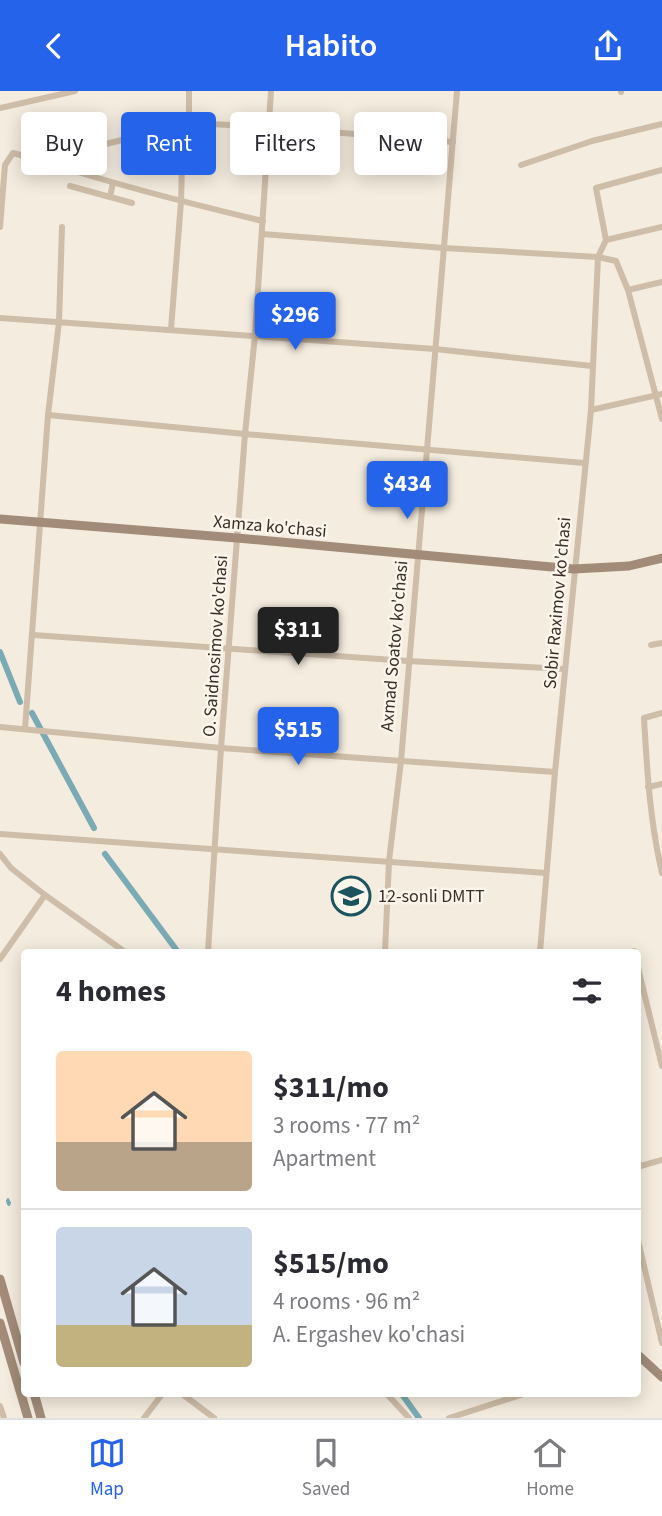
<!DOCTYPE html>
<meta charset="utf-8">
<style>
:root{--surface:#fff;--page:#f2f2f3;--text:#2b2b33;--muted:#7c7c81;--line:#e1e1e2;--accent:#2563eb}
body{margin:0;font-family:"Source Sans 3",sans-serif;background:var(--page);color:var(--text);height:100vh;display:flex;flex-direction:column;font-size:26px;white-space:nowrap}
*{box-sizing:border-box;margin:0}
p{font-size:23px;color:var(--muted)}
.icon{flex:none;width:38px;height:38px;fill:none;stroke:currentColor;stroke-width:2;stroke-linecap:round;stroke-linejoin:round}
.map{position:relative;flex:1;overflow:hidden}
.details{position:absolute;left:21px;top:858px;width:620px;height:448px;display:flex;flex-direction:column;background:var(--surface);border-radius:7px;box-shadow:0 4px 18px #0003}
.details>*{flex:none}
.top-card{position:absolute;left:21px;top:21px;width:621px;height:63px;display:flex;gap:14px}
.price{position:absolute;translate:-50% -60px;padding:0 16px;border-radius:7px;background:var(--accent);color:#fff;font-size:23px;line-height:46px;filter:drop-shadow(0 2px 4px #0008)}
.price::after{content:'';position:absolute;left:50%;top:42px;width:21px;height:16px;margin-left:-10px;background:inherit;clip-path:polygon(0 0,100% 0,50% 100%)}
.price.current{background:#222;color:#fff}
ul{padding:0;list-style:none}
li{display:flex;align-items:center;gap:21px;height:175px;padding:0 35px}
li+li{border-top:2px solid var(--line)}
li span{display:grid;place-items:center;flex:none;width:196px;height:140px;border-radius:7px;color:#555}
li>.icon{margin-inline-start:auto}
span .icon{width:84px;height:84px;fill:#fffc;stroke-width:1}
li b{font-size:30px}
h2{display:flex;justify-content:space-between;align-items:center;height:84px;padding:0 35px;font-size:30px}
.tag{padding:0 24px;border-radius:7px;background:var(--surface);box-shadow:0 4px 18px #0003;font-size:24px;line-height:63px}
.tag.current{background:var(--accent);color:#fff}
header{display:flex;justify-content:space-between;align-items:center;height:91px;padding:0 35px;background:var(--accent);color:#fff;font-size:32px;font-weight:600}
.tab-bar{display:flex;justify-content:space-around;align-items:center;height:98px;border-top:2px solid var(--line);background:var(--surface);font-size:19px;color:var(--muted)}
.tab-bar a{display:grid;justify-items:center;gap:4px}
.tab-bar .current{color:var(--accent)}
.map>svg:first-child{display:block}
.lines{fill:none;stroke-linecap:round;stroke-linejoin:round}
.stream{stroke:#7aabb4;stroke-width:2}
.canal{stroke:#7aabb4;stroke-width:6}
.street{stroke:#cebda8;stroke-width:6}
.secondary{stroke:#a28c79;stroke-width:9}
.labels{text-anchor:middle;stroke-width:5;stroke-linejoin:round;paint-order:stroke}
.street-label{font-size:18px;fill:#3a3029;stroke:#fbf5eb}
.poi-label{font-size:18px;fill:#3a3029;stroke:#fbf5eb;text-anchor:start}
</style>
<header><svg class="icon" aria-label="back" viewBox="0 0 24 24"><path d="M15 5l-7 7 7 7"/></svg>Habito<svg class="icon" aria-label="share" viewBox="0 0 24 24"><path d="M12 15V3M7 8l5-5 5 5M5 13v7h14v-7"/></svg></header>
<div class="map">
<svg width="662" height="1327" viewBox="0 0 662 1327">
<rect width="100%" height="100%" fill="#f4ecde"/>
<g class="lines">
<g class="stream">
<polygon points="8,1108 9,1110 7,1110"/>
<polygon points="7,1110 9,1110 10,1112 8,1113"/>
<polygon points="10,1112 9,1114 8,1113"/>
</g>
<g class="canal">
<polyline points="0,561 20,611"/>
<polyline points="32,622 94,737"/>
<polyline points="105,763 178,861"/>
<polyline points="401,1302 419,1327"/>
</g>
<g class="street">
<polyline points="621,0 621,1"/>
<polyline points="0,17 75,0"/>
<path d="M49 72C120 95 191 113 263 130"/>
<polyline points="521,74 592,50 662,33"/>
<polyline points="70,95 110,106 113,92"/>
<polyline points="110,106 132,112"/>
<polyline points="0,136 5,74 13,62 49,72 73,61 159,40 189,32 269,36 453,51"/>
<polyline points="262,143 444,157 598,166 616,170 628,199 662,328"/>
<polyline points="606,149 596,97 662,79"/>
<polyline points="628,199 662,191"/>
<polyline points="0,227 435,258 592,275"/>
<polyline points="171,238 181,111 183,38 189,32 189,0"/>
<polyline points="591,319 662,303"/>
<polyline points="48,324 245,343 584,372"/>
<polyline points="33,544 408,570 565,578"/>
<polyline points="651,554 662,552"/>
<path d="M662 622 644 627C647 679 650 731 662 782"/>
<polyline points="0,636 221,657 555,681"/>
<polyline points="25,638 48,324 59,231 62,136"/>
<polyline points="648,696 662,693"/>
<polyline points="0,743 546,782"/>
<polyline points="0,763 11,777 45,804 125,861"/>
<polyline points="634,860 634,861"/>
<polyline points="208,861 221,657 245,343 255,244 271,0"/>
<polyline points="385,861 389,770 401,670 457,0"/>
<polyline points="540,861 555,681 591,319 598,166 606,149 662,136"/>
<polyline points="0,868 45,804"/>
<polyline points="637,873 662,975"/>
<polyline points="637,1076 662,1069"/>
<polyline points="637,1145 662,1252"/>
<polyline points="181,1302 214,1327"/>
<polyline points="386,1302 409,1327"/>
<polyline points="0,1315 4,1327"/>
<polyline points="144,1327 163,1302"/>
<polyline points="449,1327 527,1302"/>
</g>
<g class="secondary">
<polyline points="0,428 237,447 574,478 629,475 662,467"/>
<polyline points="0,1188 24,1272"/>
<polyline points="0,1232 28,1327"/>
<polyline points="637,1263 662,1286"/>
<polyline points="34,1302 41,1327"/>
</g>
</g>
<defs>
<symbol id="school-ring" viewBox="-11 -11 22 22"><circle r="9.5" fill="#fbf5eb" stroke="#1b535f" stroke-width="1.5"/><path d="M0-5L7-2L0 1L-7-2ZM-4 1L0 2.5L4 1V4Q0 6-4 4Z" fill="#1b535f"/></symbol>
</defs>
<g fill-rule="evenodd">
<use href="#school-ring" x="329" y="783" width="44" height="44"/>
</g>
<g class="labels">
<g class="street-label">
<text transform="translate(270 435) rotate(5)" y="6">Xamza ko'chasi</text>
<text transform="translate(557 512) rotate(-85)" y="6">Sobir Raximov ko'chasi</text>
<text transform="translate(215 555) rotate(-86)" y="6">O. Saidnosimov ko'chasi</text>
<text transform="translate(394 555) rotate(-85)" y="6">Axmad Soatov ko'chasi</text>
</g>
<g class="poi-label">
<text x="378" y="811">12-sonli DMTT</text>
</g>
</g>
</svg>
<b class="price" style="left:295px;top:261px">$296</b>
<b class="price" style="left:407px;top:430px">$434</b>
<b class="price current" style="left:298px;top:576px">$311</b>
<b class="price" style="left:298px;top:676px">$515</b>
<div class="top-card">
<a class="tag">Buy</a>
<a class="tag current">Rent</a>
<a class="tag">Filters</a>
<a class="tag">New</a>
</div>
<section class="details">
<h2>4 homes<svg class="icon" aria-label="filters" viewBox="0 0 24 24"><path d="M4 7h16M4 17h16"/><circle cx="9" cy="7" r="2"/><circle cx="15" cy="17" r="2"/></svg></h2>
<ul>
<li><span style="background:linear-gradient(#ffd9b3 65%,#b9a48a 0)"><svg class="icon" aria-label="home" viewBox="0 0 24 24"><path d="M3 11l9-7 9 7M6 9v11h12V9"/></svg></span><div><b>$311/mo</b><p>3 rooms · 77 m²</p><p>Apartment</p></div></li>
<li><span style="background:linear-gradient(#c9d6e8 70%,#c2b280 0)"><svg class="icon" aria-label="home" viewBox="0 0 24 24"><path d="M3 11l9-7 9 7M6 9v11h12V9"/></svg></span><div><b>$515/mo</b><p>4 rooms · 96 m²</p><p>A. Ergashev ko'chasi</p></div></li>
</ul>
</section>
</div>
<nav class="tab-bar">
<a class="current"><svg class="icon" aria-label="map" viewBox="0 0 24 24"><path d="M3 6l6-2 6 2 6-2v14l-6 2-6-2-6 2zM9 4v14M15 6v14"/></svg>Map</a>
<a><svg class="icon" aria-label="saved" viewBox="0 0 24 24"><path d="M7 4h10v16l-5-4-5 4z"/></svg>Saved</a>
<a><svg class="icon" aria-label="home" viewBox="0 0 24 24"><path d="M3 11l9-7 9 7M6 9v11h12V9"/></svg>Home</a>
</nav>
